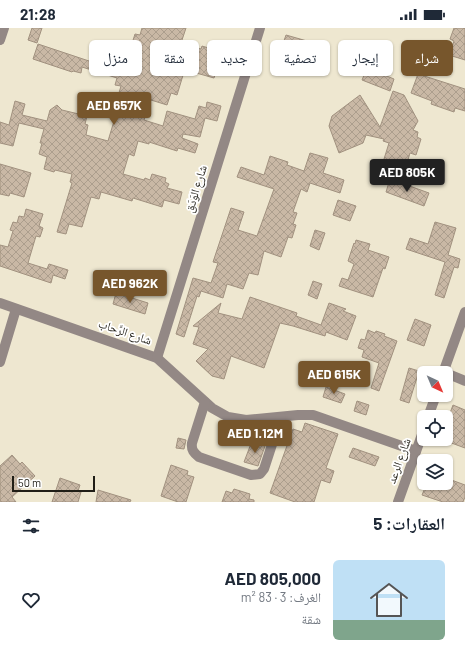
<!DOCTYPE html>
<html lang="ar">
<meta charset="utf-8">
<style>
:root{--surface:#fff;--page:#f6f6f7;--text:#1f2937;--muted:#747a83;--line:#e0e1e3;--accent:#77562c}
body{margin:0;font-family:Barlow,"Noto Naskh Arabic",sans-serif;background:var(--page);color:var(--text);direction:rtl;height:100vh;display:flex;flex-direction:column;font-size:15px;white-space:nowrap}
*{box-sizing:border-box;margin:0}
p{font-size:13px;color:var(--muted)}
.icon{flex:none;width:22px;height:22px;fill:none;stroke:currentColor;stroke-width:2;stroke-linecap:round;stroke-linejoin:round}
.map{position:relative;height:474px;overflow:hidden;direction:ltr}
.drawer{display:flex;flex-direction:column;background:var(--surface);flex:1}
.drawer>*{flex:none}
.banner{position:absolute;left:12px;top:12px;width:441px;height:36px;direction:rtl;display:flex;gap:8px}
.needle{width:26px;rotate:136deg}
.tools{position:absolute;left:417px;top:338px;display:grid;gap:8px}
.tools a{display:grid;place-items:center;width:36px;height:36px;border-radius:6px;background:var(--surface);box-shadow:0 1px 3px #0004;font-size:20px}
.scale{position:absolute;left:12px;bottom:10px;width:83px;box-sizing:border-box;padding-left:4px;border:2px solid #201e16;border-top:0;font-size:11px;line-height:14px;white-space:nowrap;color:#201e16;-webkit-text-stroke:3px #fff;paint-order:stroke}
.price{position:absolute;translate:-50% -34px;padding:0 9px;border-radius:4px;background:var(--accent);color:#fff;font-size:13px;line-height:26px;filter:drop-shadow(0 1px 2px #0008)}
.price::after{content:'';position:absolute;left:50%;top:24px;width:12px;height:9px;margin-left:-6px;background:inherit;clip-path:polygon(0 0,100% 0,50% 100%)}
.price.selected{background:#222;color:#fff}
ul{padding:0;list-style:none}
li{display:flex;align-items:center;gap:12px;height:100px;padding:0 20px}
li+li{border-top:1px solid var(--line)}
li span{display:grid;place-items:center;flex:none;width:112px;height:80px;border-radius:6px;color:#555}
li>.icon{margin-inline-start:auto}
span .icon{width:48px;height:48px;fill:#fffc;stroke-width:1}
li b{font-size:17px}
h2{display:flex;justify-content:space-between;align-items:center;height:48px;padding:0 20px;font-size:17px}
.pill{padding:0 14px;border-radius:6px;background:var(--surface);box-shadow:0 1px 3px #0004;font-size:14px;line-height:36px}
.pill.selected{background:var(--accent);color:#fff}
.status{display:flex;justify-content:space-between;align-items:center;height:28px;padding:0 20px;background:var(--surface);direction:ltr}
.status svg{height:11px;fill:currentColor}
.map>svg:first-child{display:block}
.building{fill:url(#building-cross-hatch);stroke:#a1917f}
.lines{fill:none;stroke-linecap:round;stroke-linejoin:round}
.minor{stroke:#938885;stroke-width:10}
.labels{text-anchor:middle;stroke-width:3.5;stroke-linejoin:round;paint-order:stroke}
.street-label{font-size:12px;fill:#201e16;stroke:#fff}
</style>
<div class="status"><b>21:28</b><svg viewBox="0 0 49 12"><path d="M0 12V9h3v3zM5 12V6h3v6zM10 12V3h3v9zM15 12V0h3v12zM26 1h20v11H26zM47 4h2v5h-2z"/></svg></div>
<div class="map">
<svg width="465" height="474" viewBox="0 0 465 474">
<defs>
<pattern id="building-cross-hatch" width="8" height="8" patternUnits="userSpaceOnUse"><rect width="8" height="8" fill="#c9b8a5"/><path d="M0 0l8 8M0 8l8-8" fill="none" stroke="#ac9e8d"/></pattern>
</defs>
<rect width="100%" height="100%" fill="#eee7d0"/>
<g class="building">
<polygon points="32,0 42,0 37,15 28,12"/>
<polygon points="142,0 186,0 179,21 159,15 153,35 184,44 177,67 171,65 167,77 151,72 144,92 163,98 167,83 195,91 199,78 206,80 207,74 221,78 217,93 205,90 200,109 183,106 182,110 198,116 195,125 178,120 177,123 149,114 149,116 138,113 134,128 129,126 123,146 144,152 145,150 150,152 152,146 166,150 165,154 169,156 167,160 182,164 179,176 164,172 162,179 133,170 132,173 101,164 99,171 91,169 82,199 69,196 66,206 57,204 72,155 70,154 72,146 55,142 54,144 44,141 47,129 39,126 42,115 40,115 44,101 19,95 13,118 0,115 0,94 9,97 15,73 25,76 22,87 47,93 50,82 57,77 62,82 87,88 85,96 88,97 86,107 108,113 114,93 111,92 121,58 115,57 117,50 82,39 81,45 73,43 72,44 33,31 38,16 92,34 93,31 101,34 106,18 129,25 135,6 140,7"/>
<polygon points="454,0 465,0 465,32 449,27 454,13 450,11"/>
<polygon points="286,7 307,13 301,31 317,36 314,44 294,37 296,29 280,24"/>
<polygon points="188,18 201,21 202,18 215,22 213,30 220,32 214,50 182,41"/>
<polygon points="367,40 394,51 390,63 362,52"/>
<polygon points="418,46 465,61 465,83 455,80 454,84 431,76 432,73 411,65"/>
<polygon points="393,63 404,67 418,93 413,102 418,104 417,109 421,111 416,127 410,125 407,135 403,133 401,137 384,131 389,115 383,113 384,111 366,107 363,115 339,125 329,98 332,88 360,67 380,99"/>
<polygon points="310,125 328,130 323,145 344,152 340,165 310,155 307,164 301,161 293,184 297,185 293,196 296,197 292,210 288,209 281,229 264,223 258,247 249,245 243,261 227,256 223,270 201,263 199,269 197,268 184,309 176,306 193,250 211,255 218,235 213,234 231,180 244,184 238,202 257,208 274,161 237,149 241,139 264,147 270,128 288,134 287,137 304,143"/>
<polygon points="0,136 31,145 24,169 10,165 9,168 0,166"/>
<polygon points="390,151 429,165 424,178 386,164"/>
<polygon points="338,172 356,178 350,193 333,187"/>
<polygon points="26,181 43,186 39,198 43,200 40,209 36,208 28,235 47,241 49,236 68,242 65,251 53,247 51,255 0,238 0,217 8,219 13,203 10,202 13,194 17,195 19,188 24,189"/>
<polygon points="435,194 456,200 448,227 460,231 458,240 454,239 444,270 435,267 445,234 406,221 410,210 428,216"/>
<polygon points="315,202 325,205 319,222 310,218"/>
<polygon points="356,212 370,216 368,222 389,229 385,241 383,240 373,269 339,258 342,250 348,252 354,236 348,233 354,215 355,216"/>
<polygon points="313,253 322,256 317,271 308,267"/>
<polygon points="116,265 148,275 145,286 113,276"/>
<polygon points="250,269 297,285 296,288 321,297 329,275 346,281 343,283 356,288 347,312 326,304 325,308 293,298 280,295 264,340 231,328 224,351 212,348 196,333 208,321 193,316 199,299 193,298 221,275 218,285 242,291"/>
<polygon points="415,291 431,297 424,318 407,312"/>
<polygon points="368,302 375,305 376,303 385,306 384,308 397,313 379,363 371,360 379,335 362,329 364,322 358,320 361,311 365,312"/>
<polygon points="409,340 419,343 409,375 400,372"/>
<polygon points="326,359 345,366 341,375 323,369"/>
<polygon points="357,373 369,377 366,387 354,383"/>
<polygon points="453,377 465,382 465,420 446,413 446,396"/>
<polygon points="305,395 338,406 326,440 334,443 330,455 321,452 314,474 295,474 270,465 293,401 302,404"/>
<polygon points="178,410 186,412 184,421 176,420"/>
<polygon points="252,413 265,418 258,438 244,434"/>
<polygon points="353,420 379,429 375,438 349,429"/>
<polygon points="12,427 20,436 22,434 35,448 12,469 16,474 0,474 0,438"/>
<polygon points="171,437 188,443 187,447 194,449 186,474 178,474 161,468"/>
<polygon points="60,450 80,457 78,463 81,464 78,474 52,474"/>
<polygon points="446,450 465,457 465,469 463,474 443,474 422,467 427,455 446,455"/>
<polygon points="234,461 250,466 249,471 254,472 254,474 222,474 226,463 232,465"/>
<polygon points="98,462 131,472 130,474 96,474"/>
</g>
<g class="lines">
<g class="minor">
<polyline points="0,12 4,0"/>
<polyline points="0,275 157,330 212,380 228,389 246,392 298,387 313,387 416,423"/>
<polyline points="157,330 260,0"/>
<polyline points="0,334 16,281"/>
<polyline points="443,345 465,284"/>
<polyline points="446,345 465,353"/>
<path d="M205 374 192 415C191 422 194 425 199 429L251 447 260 446 264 441 281 389"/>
<polyline points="428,389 436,367"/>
<polyline points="398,474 424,401"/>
</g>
</g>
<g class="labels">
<g class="street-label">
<text transform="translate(196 161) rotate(-73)" y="4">شارع الوَدَق</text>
<text transform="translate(125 304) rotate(19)" y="4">شارع الرِّحاب</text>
<text transform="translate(399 433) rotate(-70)" y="4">شارع الرعد</text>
</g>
</g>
</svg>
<div class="tools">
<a><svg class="needle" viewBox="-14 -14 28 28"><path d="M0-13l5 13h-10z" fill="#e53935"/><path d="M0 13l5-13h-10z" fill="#747a83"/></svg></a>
<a><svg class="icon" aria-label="locate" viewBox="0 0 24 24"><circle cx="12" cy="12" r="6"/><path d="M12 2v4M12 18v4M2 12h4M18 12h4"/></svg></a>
<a><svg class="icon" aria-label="layers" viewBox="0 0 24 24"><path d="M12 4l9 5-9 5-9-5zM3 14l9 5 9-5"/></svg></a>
</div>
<div class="scale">50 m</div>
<b class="price" style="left:114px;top:98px">AED 657K</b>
<b class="price selected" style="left:407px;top:165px">AED 805K</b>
<b class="price" style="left:130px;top:276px">AED 962K</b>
<b class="price" style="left:334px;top:367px">AED 615K</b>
<b class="price" style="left:255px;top:426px">AED 1.12M</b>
<div class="banner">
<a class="pill selected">شراء</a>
<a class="pill">إيجار</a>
<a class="pill">تصفية</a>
<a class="pill">جديد</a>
<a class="pill">شقة</a>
<a class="pill">منزل</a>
</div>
</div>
<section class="drawer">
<h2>العقارات: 5<svg class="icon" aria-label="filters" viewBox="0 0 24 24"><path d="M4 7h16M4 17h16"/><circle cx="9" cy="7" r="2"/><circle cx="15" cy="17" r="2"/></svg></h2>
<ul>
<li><span style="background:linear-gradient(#bfe0f5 75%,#7fa58c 0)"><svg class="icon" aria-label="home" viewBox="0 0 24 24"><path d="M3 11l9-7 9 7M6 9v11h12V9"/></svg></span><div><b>AED 805,000</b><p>الغرف: 3 · 83 m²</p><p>شقة</p></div><svg class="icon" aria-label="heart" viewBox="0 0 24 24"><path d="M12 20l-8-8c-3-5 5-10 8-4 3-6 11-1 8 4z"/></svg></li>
</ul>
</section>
